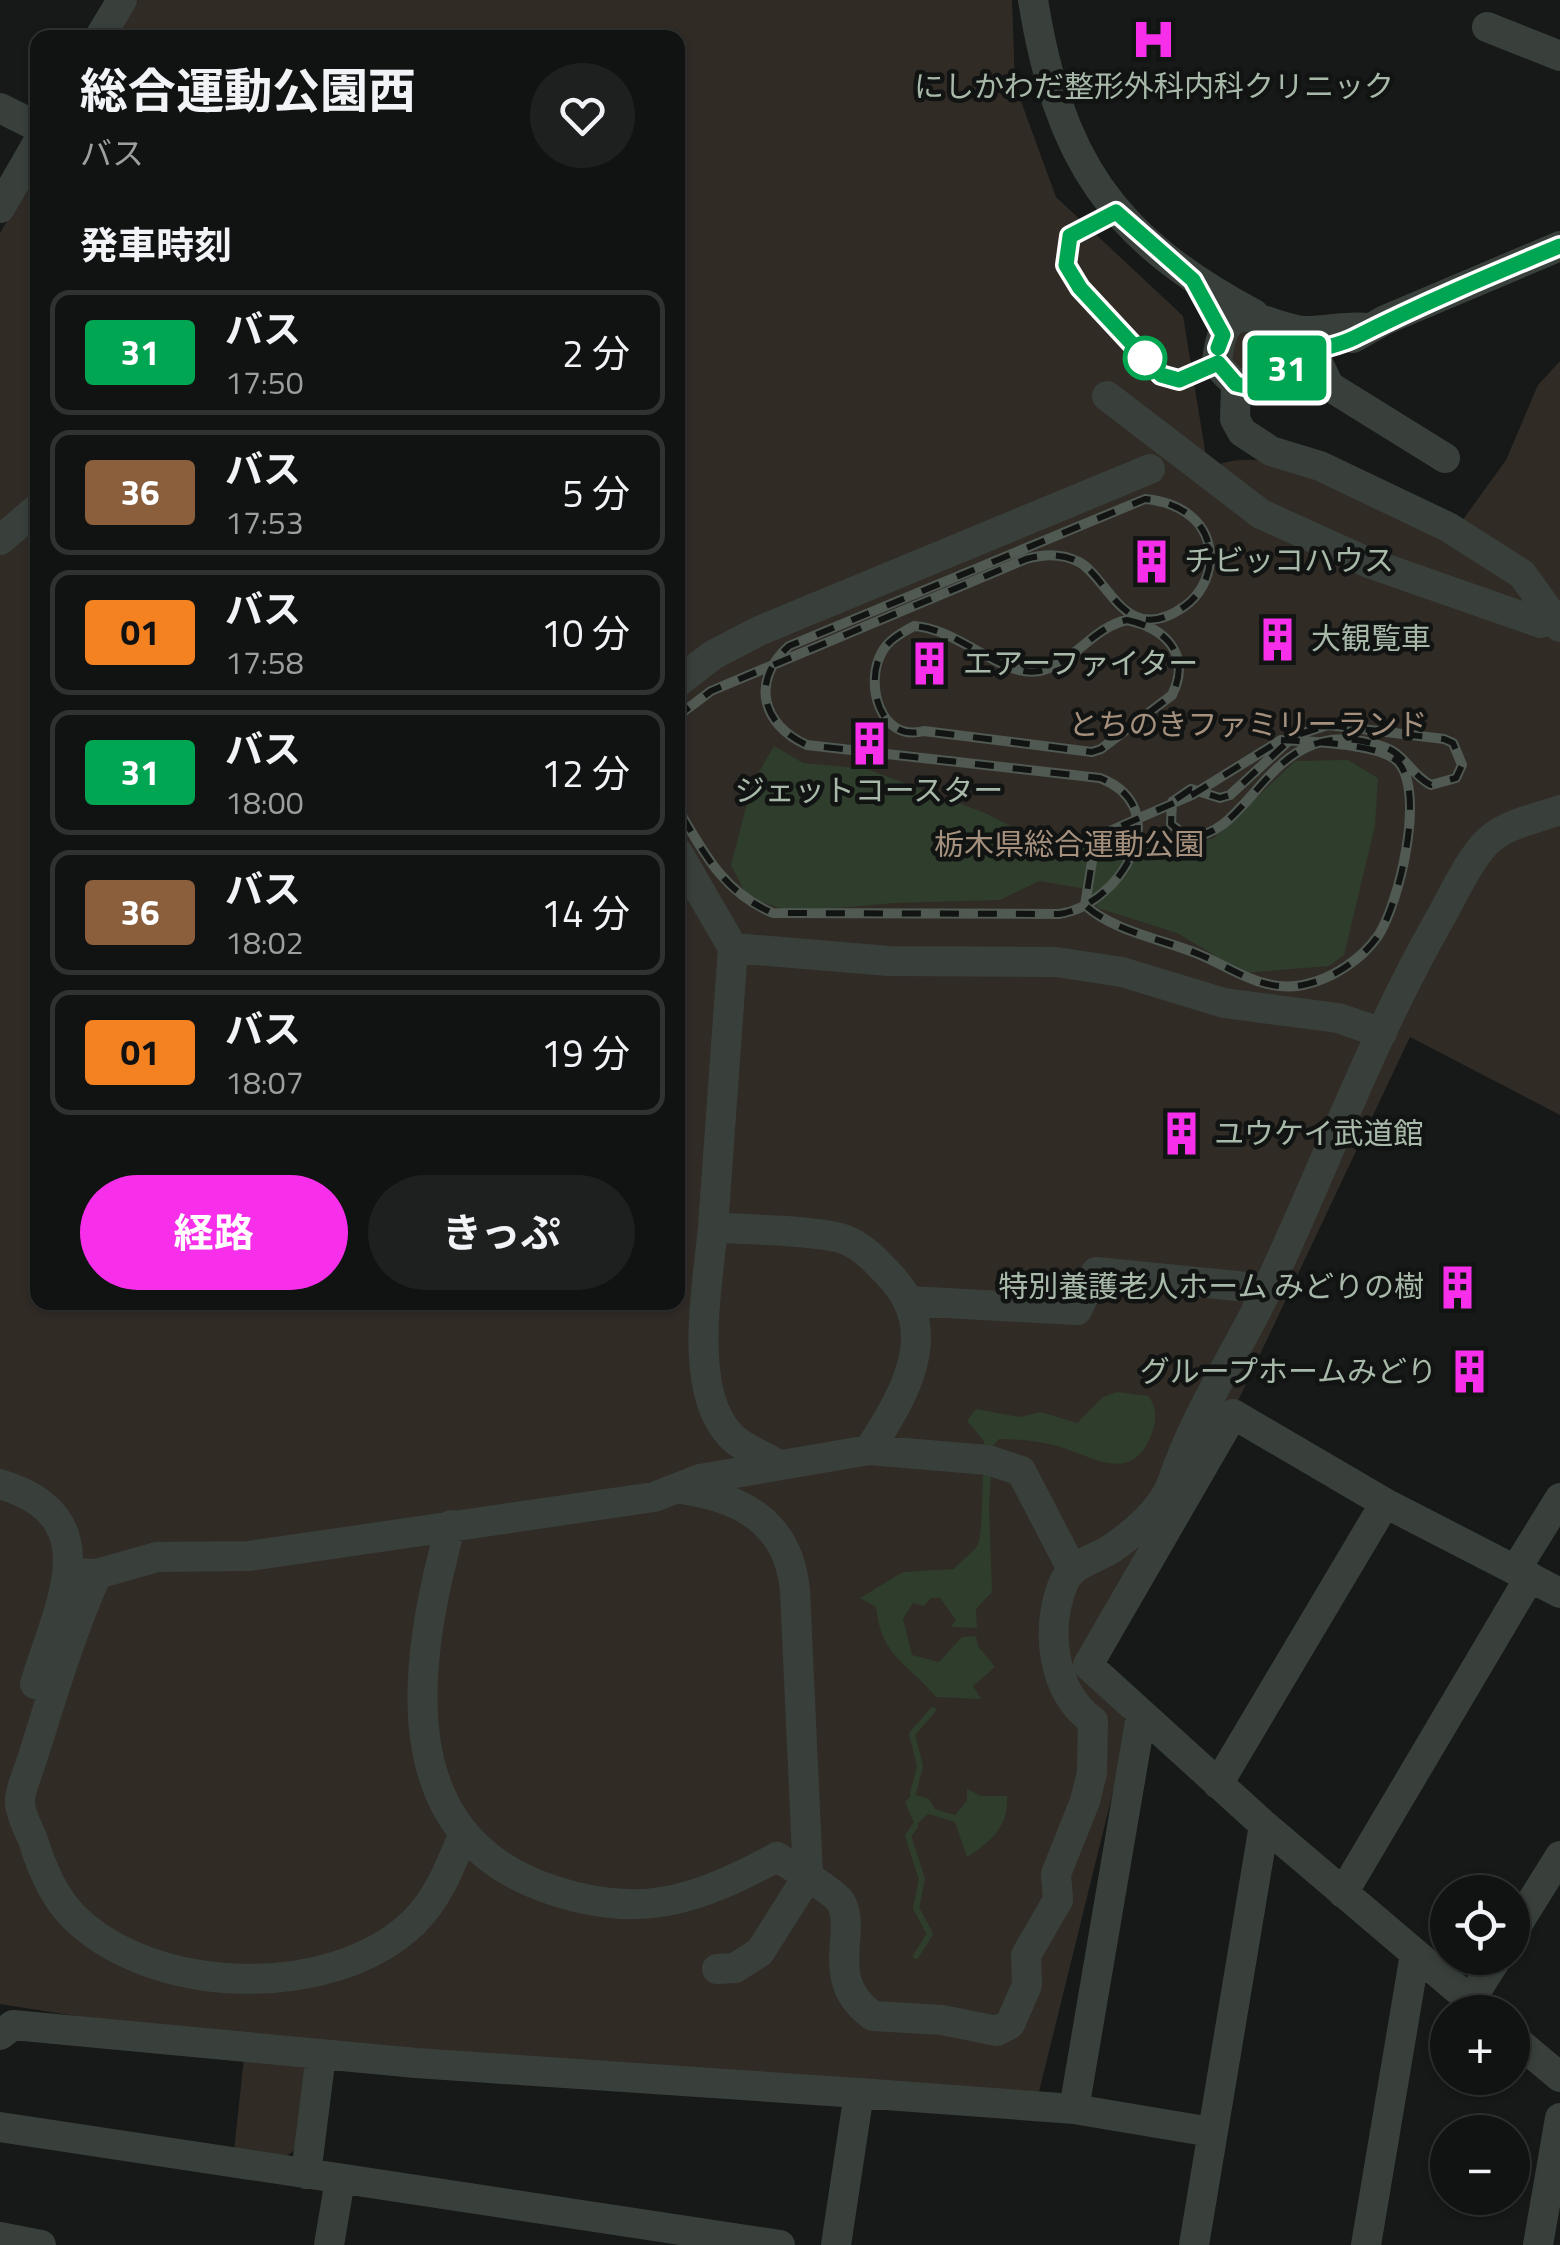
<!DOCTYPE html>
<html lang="ja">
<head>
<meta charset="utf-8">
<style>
  body { margin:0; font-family:"Titillium Web","Noto Sans JP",sans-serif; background:#1e201f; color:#f1f3f6; height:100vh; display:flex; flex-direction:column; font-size:38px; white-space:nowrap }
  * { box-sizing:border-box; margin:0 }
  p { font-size:32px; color:#9c9e9f }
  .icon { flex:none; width:55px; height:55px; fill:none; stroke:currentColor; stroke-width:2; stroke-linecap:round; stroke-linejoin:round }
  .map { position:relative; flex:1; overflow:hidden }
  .details { position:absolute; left:30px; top:30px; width:655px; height:1280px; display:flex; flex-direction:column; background:#101311; border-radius:20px; box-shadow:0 2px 8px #0004,0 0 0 2px #303231 }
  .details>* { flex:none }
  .badge { padding:0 20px; border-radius:8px; font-size:35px; line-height:65px }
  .buttons { position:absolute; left:1430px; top:1875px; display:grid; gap:20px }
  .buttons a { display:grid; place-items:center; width:100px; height:100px; border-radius:50%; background:#101311; box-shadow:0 2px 8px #0004,0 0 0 2px #303231; font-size:50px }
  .map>.badge { position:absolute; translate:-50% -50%; box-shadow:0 0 0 5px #fff }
  h2 { padding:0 50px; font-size:38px; line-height:90px }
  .round { display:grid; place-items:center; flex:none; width:105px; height:105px; border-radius:52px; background:#1e201f }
  .overview { display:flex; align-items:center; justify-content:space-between; height:170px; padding:0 50px }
  h1 { font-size:48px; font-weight:700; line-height:75px }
  .action { display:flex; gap:20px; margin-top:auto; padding:20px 50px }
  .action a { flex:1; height:115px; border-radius:60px; background:#f82fea; color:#fff; font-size:40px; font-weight:700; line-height:115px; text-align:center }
  .action a+a { background:#1e201f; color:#f1f3f6 }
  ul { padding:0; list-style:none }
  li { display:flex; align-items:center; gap:30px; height:125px; margin:0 20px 15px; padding:0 30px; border:5px solid #303231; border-radius:20px }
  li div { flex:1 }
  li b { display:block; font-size:38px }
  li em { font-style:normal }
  li .badge { min-width:110px; font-weight:700; text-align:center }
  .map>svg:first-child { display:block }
  .green { fill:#312b26 }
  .water { fill:#2e3d2c }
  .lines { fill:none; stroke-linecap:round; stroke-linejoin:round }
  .stream { stroke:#2e3d2c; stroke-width:6 }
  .minor { stroke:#39403b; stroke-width:30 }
  .rail-casing { stroke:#505952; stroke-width:10 }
  .rail { stroke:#111412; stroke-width:6; stroke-dasharray:19; stroke-linecap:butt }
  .line-casing { stroke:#fff; stroke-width:22 }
  .line { stroke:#00a651; stroke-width:15 }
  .stop-dot { fill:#fff; stroke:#00a651; stroke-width:5 }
  .labels { text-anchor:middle; stroke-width:9; stroke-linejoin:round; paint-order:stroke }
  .poi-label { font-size:30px; fill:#a8b9aa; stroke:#111412; text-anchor:start }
  .park-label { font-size:30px; fill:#a5907e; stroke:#111412 }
</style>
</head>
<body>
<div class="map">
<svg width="1560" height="2245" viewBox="0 0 1560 2245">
  <rect width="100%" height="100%" fill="#161917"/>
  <path class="green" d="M 138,0 L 1012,0 L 1015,85 L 1056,197 L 1183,316 L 1206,456 L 1216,465 C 1285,440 1387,509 1449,539 L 1506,460 L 1538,385 L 1560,361 L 1560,1115 L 1410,1037 L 1228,1422 L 1091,1659 L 1129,1727 L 1036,2104 L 360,2061 L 0,2004 L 0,233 L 37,170 L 38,1302 L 678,1302 L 678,38 L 116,37 Z
    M 1241,328 L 1282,339 L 1269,379 L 1232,373 L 1233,333 Z
    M 244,2057 L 302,2063 L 308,2070 L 299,2147 L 285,2157 L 234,2151 Z"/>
  <path class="water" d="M 774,746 L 803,763 L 867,769 L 985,813 L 1020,831 L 1067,844 L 1130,842 L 1158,852 L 1214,838 L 1295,761 L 1348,760 L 1378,778 L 1375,826 L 1344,955 L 1329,966 L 1244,973 L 1177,933 L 1098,908 L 1087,889 L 1039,881 L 1000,900 L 894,903 L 793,912 L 748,898 L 731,865 L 752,784 Z
    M 1117,1392 L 1148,1396 C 1157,1407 1157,1420 1152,1433 C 1131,1489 1089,1453 1053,1445 C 1036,1441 1017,1439 999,1439 L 993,1446 L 989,1505 L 992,1592 L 976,1609 L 977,1628 L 951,1627 L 956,1620 L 940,1598 L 931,1598 L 924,1606 L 913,1603 L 903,1619 L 912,1655 L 939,1662 L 962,1637 L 976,1636 L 978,1646 L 995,1667 L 973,1686 L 981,1699 L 936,1697 C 908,1663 881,1657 876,1607 L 860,1598 L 903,1572 L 954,1569 C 961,1561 971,1554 977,1546 C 984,1536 982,1461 984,1441 L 967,1421 L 976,1409 L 1020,1417 L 1041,1412 L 1077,1423 L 1103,1397 Z
    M 967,1789 L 981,1796 L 1007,1796 C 1009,1825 992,1842 967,1857 L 955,1822 L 928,1814 L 915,1826 L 905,1802 L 913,1794 L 929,1799 L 935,1809 L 955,1815 L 967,1801 Z"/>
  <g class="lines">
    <path class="stream" d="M 913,1794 L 920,1766 L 912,1734 L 933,1710
      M 915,1826 L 908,1836 L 922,1879 L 916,1908 L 930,1934 L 916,1956"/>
    <path class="minor" d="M 1033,0 C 1059,159 1110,237 1254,314
      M 1487,27 L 1560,56
      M 99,38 L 122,0
      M 0,108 L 38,127
      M 0,208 L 38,142
      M 1286,329 L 1290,363 L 1273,386 C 1248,396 1231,383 1217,363 C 1223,286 1265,328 1304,331 C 1325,332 1346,325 1368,328
      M 1353,338 L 1385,320 L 1560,246
      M 1313,352 L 1329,386 L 1445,458
      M 1236,385 L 1235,419 L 1242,432 L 1271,451 L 1320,466 L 1448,527 L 1522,574 L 1560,627
      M 1107,396 L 1261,514 L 1369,563 L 1541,623
      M 0,540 L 38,508
      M 678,682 L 713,655 L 759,631 L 1150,469
      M 678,853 L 733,948 L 713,1227 C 744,1230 818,1230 843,1239 C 862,1245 878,1263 891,1277 C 943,1333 903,1397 869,1450
      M 733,948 L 889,961 L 1056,962 L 1122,972 L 1224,1003 L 1338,1018 L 1382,1033
      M 713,1227 C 708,1284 687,1389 730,1435 C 742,1448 762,1455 777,1464
      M 908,1301 L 1077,1310 L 1096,1272 L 1268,1289
      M 0,1484 C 110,1517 59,1604 35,1684
      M 681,1489 C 744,1498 789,1524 795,1591 L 808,1876 L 760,1952 L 735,1968 L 717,1969
      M 451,1525 C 414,1659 385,1835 552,1890 C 641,1920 697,1900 777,1857 C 790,1865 833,1891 840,1901 C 859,1931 821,1979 873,2016 L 942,2020 L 997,2031 L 1010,2024 L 1027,1985 L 1026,1955 L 1058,1900 L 1056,1874 L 1085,1801 L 1092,1773 L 1093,1721 C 1052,1692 1045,1629 1063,1584 C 1072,1563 1093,1560 1111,1549 C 1133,1534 1163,1509 1172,1483 C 1196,1411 1240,1348 1272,1279 C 1327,1161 1373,1036 1438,922 C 1452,898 1466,865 1485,844 C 1503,824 1535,819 1560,810
      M 1516,1569 L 1560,1498
      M 68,1573 L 97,1574 L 157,1557 L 249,1556 L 654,1497 L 700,1479 L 869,1450 L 988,1460 L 1021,1471 L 1072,1569
      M 97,1574 C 71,1632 53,1693 34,1753 C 30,1768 19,1790 20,1804 C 21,1816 29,1830 33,1840 C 41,1866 52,1894 71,1914 C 149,1996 332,2002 414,1922 C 438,1898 449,1869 462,1838
      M 1218,1784 L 1385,1503
      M 1343,1893 L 1530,1577
      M 1512,1933 L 1560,1856
      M 1470,2001 L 1497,1958
      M 1484,2012 L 1264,1825 L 1088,1665 L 1233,1414 L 1385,1503 L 1560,1593
      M 0,2035 L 13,2025 L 416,2063 L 859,2093
      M 1512,2037 L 1560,2077
      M 1074,2109 L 1211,2132
      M 0,2127 L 780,2245
      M 306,2174 L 321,2055
      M 0,2237 L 41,2245
      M 329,2245 L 340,2180
      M 836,2245 L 859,2093 L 1074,2109 L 1141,1716
      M 1194,2245 L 1264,1825
      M 1366,2245 L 1415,1954
      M 1538,2245 L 1560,2118"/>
    <defs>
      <path id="rail" d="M 1127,620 C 1165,628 1192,654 1172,695 L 1101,749 L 1092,752 L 924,731 C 880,743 864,683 882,652 C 889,639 902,633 914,626 C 960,629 1002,678 1039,671 C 1072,665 1093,627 1127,620 Z
        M 678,722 L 683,712 L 711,691 L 1026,559 C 1043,554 1062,553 1079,562 C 1109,578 1125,649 1185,606 C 1199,596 1209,579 1210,560 C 1211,521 1179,502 1145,499 L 789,646 C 750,681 762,725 807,745 L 1100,778 C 1179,809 1119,906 1059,914 L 773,913 C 723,892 704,853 678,809
        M 1328,725 L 1444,739 L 1453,743 L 1462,765 L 1456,778 L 1431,785 C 1412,776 1405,754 1384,747 C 1269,706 1255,839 1187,837 L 1171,824 L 1172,802 L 1191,789 L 1220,798 L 1230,795 L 1294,736 Z
        M 1281,740 C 1308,742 1380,743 1398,762 C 1426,792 1399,904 1378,936 C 1361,960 1332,979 1303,985 C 1262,993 1231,967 1196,953 C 1161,939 1113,931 1085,905 L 1093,855 L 1112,830 L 1192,795 Z"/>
    </defs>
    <use href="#rail" class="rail-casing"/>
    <use href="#rail" class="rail"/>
  </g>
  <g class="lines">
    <defs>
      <path id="line" d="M 1218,348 L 1223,335 L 1193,280 L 1116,212 L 1070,236 L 1066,265 L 1080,288 L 1161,375 L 1179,380 L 1218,363 L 1236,384 L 1262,390 C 1284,382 1289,363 1310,353 C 1324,347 1340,345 1354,338 C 1421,304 1490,275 1560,246"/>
    </defs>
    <use href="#line" class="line-casing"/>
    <use href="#line" class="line"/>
  </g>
  <defs>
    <symbol id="hospital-bare" viewBox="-9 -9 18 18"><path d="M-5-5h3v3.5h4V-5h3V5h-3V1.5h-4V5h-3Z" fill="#f82fea" stroke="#111412" stroke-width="2.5" paint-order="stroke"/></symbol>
    <symbol id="building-bare" viewBox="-9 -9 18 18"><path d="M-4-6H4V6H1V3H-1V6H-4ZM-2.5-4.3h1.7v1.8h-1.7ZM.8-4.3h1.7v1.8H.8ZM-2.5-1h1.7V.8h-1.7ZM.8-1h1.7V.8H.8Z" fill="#f82fea" stroke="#111412" stroke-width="2.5" paint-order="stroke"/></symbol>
  </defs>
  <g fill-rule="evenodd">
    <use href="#hospital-bare" x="1122" y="8" width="63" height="63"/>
    <use href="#building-bare" x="1120" y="530" width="63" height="63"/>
    <use href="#building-bare" x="1246" y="608" width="63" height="63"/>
    <use href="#building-bare" x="898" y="632" width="63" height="63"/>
    <use href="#building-bare" x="838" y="712" width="63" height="63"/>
    <use href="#building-bare" x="1150" y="1102" width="63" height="63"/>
    <use href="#building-bare" x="1426" y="1256" width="63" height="63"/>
    <use href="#building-bare" x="1438" y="1340" width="63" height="63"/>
  </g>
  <circle class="stop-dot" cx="1145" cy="358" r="20"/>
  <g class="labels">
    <g class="poi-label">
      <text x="1154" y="97" text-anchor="middle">にしかわだ整形外科内科クリニック</text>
      <text x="1184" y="571">チビッコハウス</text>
      <text x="1311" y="649">大観覧車</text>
      <text x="963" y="674">エアーファイター</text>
      <text x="869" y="801" text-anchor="middle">ジェットコースター</text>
      <text x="1214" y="1144">ユウケイ武道館</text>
      <text x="1424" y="1297" text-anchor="end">特別養護老人ホーム みどりの樹</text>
      <text x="1437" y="1382" text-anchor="end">グループホームみどり</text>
    </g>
    <g class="park-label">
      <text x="1248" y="735">とちのきファミリーランド</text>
      <text x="1069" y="855">栃木県総合運動公園</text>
    </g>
  </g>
</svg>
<div class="buttons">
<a><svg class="icon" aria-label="locate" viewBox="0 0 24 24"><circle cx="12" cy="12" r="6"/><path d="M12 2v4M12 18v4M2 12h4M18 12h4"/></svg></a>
<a>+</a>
<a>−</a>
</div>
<b class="badge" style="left:1287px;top:368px;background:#00a651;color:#fff">31</b>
<section class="details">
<div class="overview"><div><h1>総合運動公園西</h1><p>バス</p></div><a class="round"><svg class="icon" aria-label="heart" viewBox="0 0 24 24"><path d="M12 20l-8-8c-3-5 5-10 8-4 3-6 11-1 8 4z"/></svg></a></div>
<h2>発車時刻</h2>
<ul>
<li><span class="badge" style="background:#00a651;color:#fff">31</span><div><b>バス</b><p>17:50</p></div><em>2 分</em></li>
<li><span class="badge" style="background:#8b5e3c;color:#fff">36</span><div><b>バス</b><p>17:53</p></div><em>5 分</em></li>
<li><span class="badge" style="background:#f58220;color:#111">01</span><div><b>バス</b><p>17:58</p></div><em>10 分</em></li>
<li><span class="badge" style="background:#00a651;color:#fff">31</span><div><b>バス</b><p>18:00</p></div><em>12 分</em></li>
<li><span class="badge" style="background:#8b5e3c;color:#fff">36</span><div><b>バス</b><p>18:02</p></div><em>14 分</em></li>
<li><span class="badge" style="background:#f58220;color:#111">01</span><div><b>バス</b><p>18:07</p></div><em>19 分</em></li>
</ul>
<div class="action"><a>経路</a><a>きっぷ</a></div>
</section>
</div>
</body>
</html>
